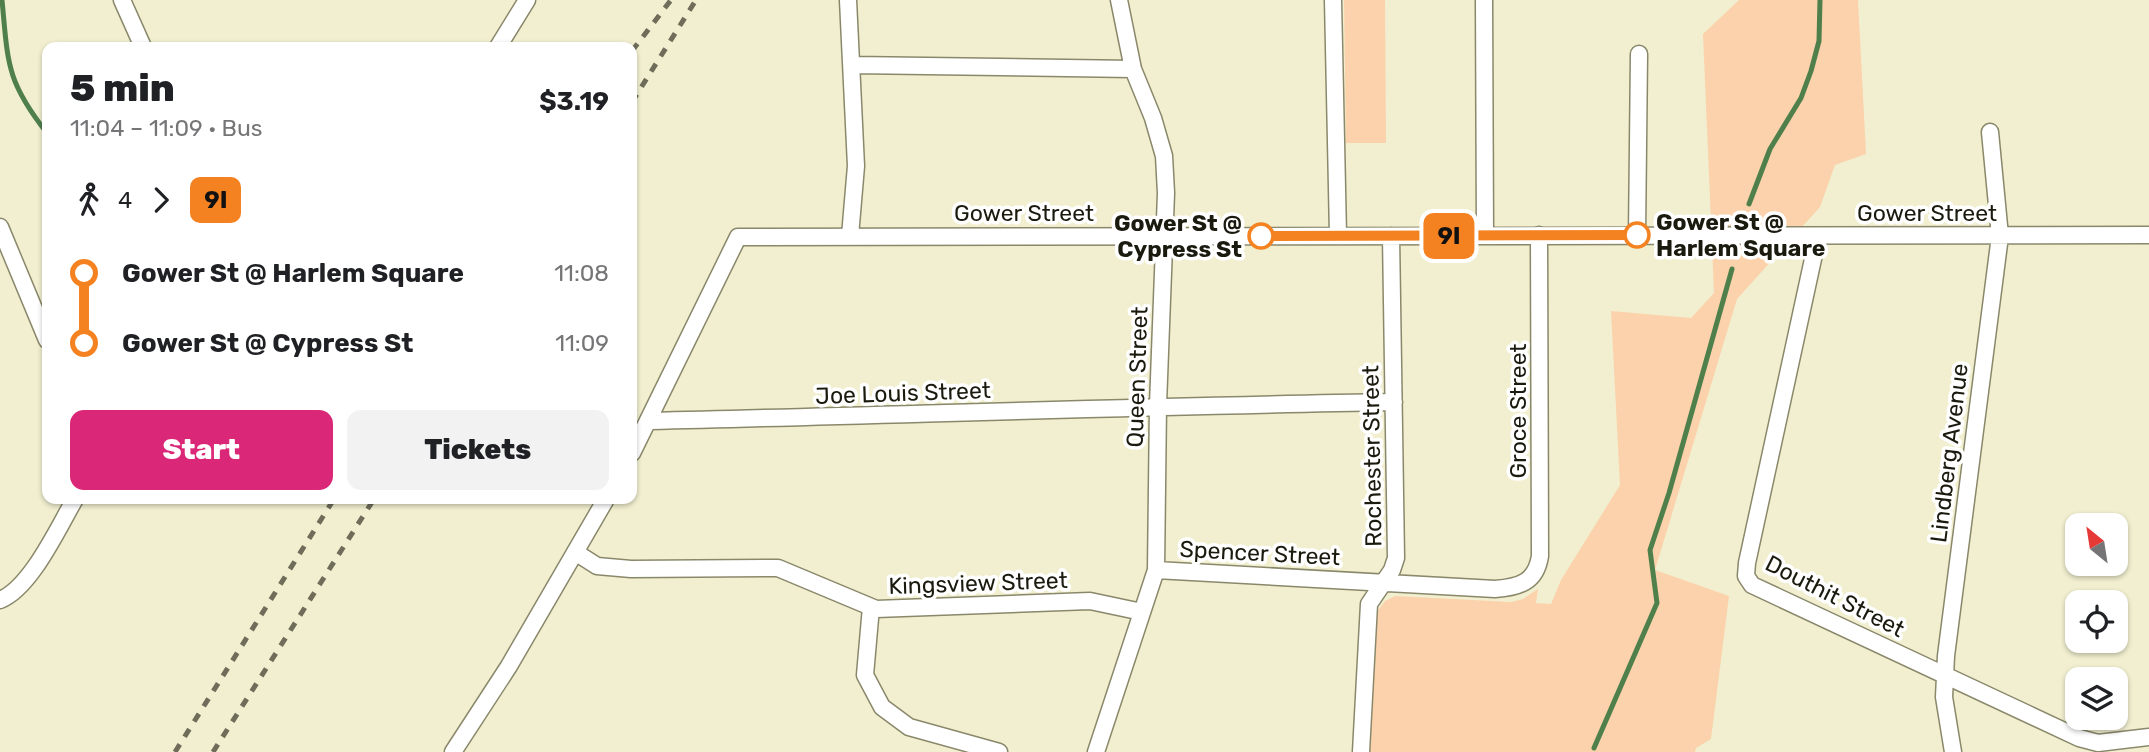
<!DOCTYPE html>
<html lang="en">
<head>
<meta charset="utf-8">
<style>
  body { margin:0; font-family:Rubik,sans-serif; background:#f2f2f2; color:#202124; height:100vh; display:flex; flex-direction:column; font-size:26px; white-space:nowrap }
  * { box-sizing:border-box; margin:0 }
  p { font-size:23px; color:#757577 }
  .icon { flex:none; width:38px; height:38px; fill:none; stroke:currentColor; stroke-width:2; stroke-linecap:round; stroke-linejoin:round }
  .map { position:relative; flex:1; overflow:hidden }
  .drawer { position:absolute; left:42px; top:42px; width:595px; height:462px; display:flex; flex-direction:column; background:#fff; border-radius:14px; box-shadow:0 2px 5px #0004 }
  .drawer>* { flex:none }
  .badge { padding:0 14px; border-radius:10px; font-size:24px; line-height:46px }
  .needle { width:46px; rotate:330deg }
  .controls { position:absolute; left:2065px; top:513px; display:grid; gap:14px }
  .controls a { display:grid; place-items:center; width:63px; height:63px; border-radius:14px; background:#fff; box-shadow:0 2px 5px #0004; font-size:35px }
  .map>.badge { position:absolute; translate:-50% -50%; box-shadow:0 0 0 4px #fff }
  .legs { display:flex; align-items:center; gap:10px; height:77px; padding:0 28px; font-size:23px }
  .legs p { margin-inline-start:auto }
  .summary { display:flex; align-items:center; justify-content:space-between; height:119px; padding:0 28px }
  h1 { font-size:38px; font-weight:800; line-height:52px }
  .action { display:flex; gap:14px; margin-top:auto; padding:14px 28px }
  .action a { flex:1; height:80px; border-radius:14px; background:#db2777; color:#fff; font-size:28px; font-weight:800; line-height:80px; text-align:center }
  .action a+a { background:#f2f2f2; color:#202124 }
  ul { padding:0 28px; list-style:none }
  li { display:flex; align-items:center; gap:24px; height:70px; font-size:26px }
  li i { display:grid; place-items:center; width:10px; height:100%; margin:0 9px; background:currentColor }
  li i::after { content:''; width:18px; height:18px; margin:-9px; border:5px solid; border-radius:50%; background:#fff }
  li p { margin-inline-start:auto }
  li:first-child i { background:linear-gradient(#0000 50%,currentColor 0) }
  li:last-child i { background:linear-gradient(currentColor 50%,#0000 0) }
  .map>svg:first-child { display:block }
  .green { fill:#fbd2ab }
  .lines { fill:none; stroke-linecap:round; stroke-linejoin:round }
  .stream { stroke:#4f804c; stroke-width:5 }
  .street-casing { stroke:#8a886b; stroke-width:19 }
  .street { stroke:#fff; stroke-width:16 }
  .rail { stroke:#6f6d5a; stroke-width:5; stroke-dasharray:9 9; stroke-linecap:butt }
  .line-1-casing { stroke:#fff; stroke-width:16 }
  .line-1 { stroke:#f58220; stroke-width:10 }
  .stop-1-dot { fill:#fff; stroke:#f58220; stroke-width:3.5 }
  .labels { text-anchor:middle; stroke-width:7; stroke-linejoin:round; paint-order:stroke }
  .street-label { font-size:23px; fill:#1b1a0f; stroke:#fff }
  .stop-label { font-size:23px; font-weight:bold; fill:#1b1a0f; stroke:#fff; text-anchor:start }
</style>
</head>
<body>
<div class="map">
<svg width="2149" height="752" viewBox="0 0 2149 752">
  <rect width="100%" height="100%" fill="#f1efcf"/>
  <path class="green" d="M 1344,0 L 1385,0 L 1386,143 L 1346,143 Z
    M 1739,0 L 1858,0 L 1866,154 L 1835,165 L 1820,207 L 1737,299 L 1655,570 L 1729,596 L 1711,739 L 1696,748 L 1695,752 L 1366,752 L 1376,613 L 1385,601 L 1395,596 L 1511,602 L 1523,599 L 1538,589 L 1536,603 L 1551,604 L 1561,580 L 1620,485 L 1611,311 L 1691,318 L 1714,293 L 1703,34 Z"/>
  <g class="lines">
    <path class="stream" d="M 2,0 C 8,63 6,81 47,133
      M 1749,204 L 1770,149 L 1801,98 L 1811,71 L 1819,41 L 1820,0
      M 1594,748 L 1657,603 L 1650,550 L 1669,493 L 1732,269"/>
    <defs>
      <path id="street" d="M 122,0 L 143,47
        M 848,0 L 856,166 L 850,236
        M 1333,0 L 1338,235
        M 1484,0 L 1485,235
        M 498,47 L 527,0
        M 853,65 L 1133,69
        M 0,227 L 47,340
        M 1637,235 L 1639,54
        M 1818,236 L 1747,563 L 1746,576 L 1752,585 L 2079,738 L 2098,743 L 2149,737
        M 650,421 C 898,415 1145,406 1394,402
        M 632,453 L 738,237 L 2149,235
        M 575,552 L 597,566 L 631,569 L 778,568 L 876,609 L 1090,601 L 1142,612
        M 1156,570 L 1495,589 C 1520,587 1536,582 1540,556 L 1539,235
        M 0,600 C 31,588 59,526 75,499
        M 871,607 L 865,675 L 882,707 L 909,727 L 999,752
        M 453,752 L 509,666 L 606,499
        M 1096,752 L 1156,570 L 1158,405 L 1166,193 L 1164,156 L 1153,118 L 1133,69 L 1119,0
        M 1361,752 L 1369,604 L 1392,570 L 1396,558 L 1391,236
        M 1953,752 L 1944,697 L 1946,656 L 2000,236 L 1990,132"/>
    </defs>
    <use href="#street" class="street-casing"/>
    <use href="#street" class="street"/>
    <path class="rail" d="M 632,51 L 671,0
      M 632,102 L 696,0
      M 175,752 L 334,499
      M 213,752 L 374,499"/>
  </g>
  <g class="lines">
    <defs>
      <path id="line-1" d="M 1261,236 L 1637,235"/>
    </defs>
    <use href="#line-1" class="line-1-casing"/>
    <use href="#line-1" class="line-1"/>
  </g>
  <g class="stop-1-dot">
    <circle cx="1637" cy="235" r="12"/>
    <circle cx="1261" cy="236" r="12"/>
  </g>
  <g class="labels">
    <g class="street-label">
      <text x="1024" y="221">Gower Street</text>
      <text x="1927" y="221">Gower Street</text>
      <text transform="translate(1137 377) rotate(-88)" y="8">Queen Street</text>
      <text transform="translate(903 393) rotate(-2)" y="8">Joe Louis Street</text>
      <text transform="translate(1518 411) rotate(-90)" y="8">Groce Street</text>
      <text transform="translate(1949 453) rotate(-83)" y="8">Lindberg Avenue</text>
      <text transform="translate(1372 456) rotate(-91)" y="8">Rochester Street</text>
      <text transform="translate(1260 553) rotate(3)" y="8">Spencer Street</text>
      <text transform="translate(978 583) rotate(-2)" y="8">Kingsview Street</text>
      <text transform="translate(1835 596) rotate(27)" y="8">Douthit Street</text>
    </g>
    <g class="stop-label">
      <text x="1656" y="230">Gower St @<tspan x="1656" dy="26">Harlem Square</tspan></text>
      <text x="1242" y="231" text-anchor="end">Gower St @<tspan x="1242" dy="26">Cypress St</tspan></text>
    </g>
  </g>
</svg>
<div class="controls">
<a><svg class="needle" viewBox="-14 -14 28 28"><path d="M0-13l5 13h-10z" fill="#e53935"/><path d="M0 13l5-13h-10z" fill="#757577"/></svg></a>
<a><svg class="icon" aria-label="locate" viewBox="0 0 24 24"><circle cx="12" cy="12" r="6"/><path d="M12 2v4M12 18v4M2 12h4M18 12h4"/></svg></a>
<a><svg class="icon" aria-label="layers" viewBox="0 0 24 24"><path d="M12 4l9 5-9 5-9-5zM3 14l9 5 9-5"/></svg></a>
</div>
<b class="badge" style="left:1449px;top:236px;background:#f58220;color:#111">9I</b>
<section class="drawer">
<div class="summary"><div><h1>5 min</h1><p>11:04 – 11:09 · Bus</p></div><b>$3.19</b></div>
<div class="legs"><svg class="icon" aria-label="walk" viewBox="0 0 24 24"><circle cx="13" cy="4" r="2"/><path d="M13 8l-2 6 4 7M11 14l-3 7M7 12l3-4h3l4 4"/></svg>4<svg class="icon" aria-label="forward" viewBox="0 0 24 24"><path d="M9 5l7 7-7 7"/></svg><b class="badge" style="background:#f58220;color:#111">9I</b></div>
<ul>
<li><i style="color:#f58220"></i><b>Gower St @ Harlem Square</b><p>11:08</p></li>
<li><i style="color:#f58220"></i><b>Gower St @ Cypress St</b><p>11:09</p></li>
</ul>
<div class="action"><a>Start</a><a>Tickets</a></div>
</section>
</div>
</body>
</html>
